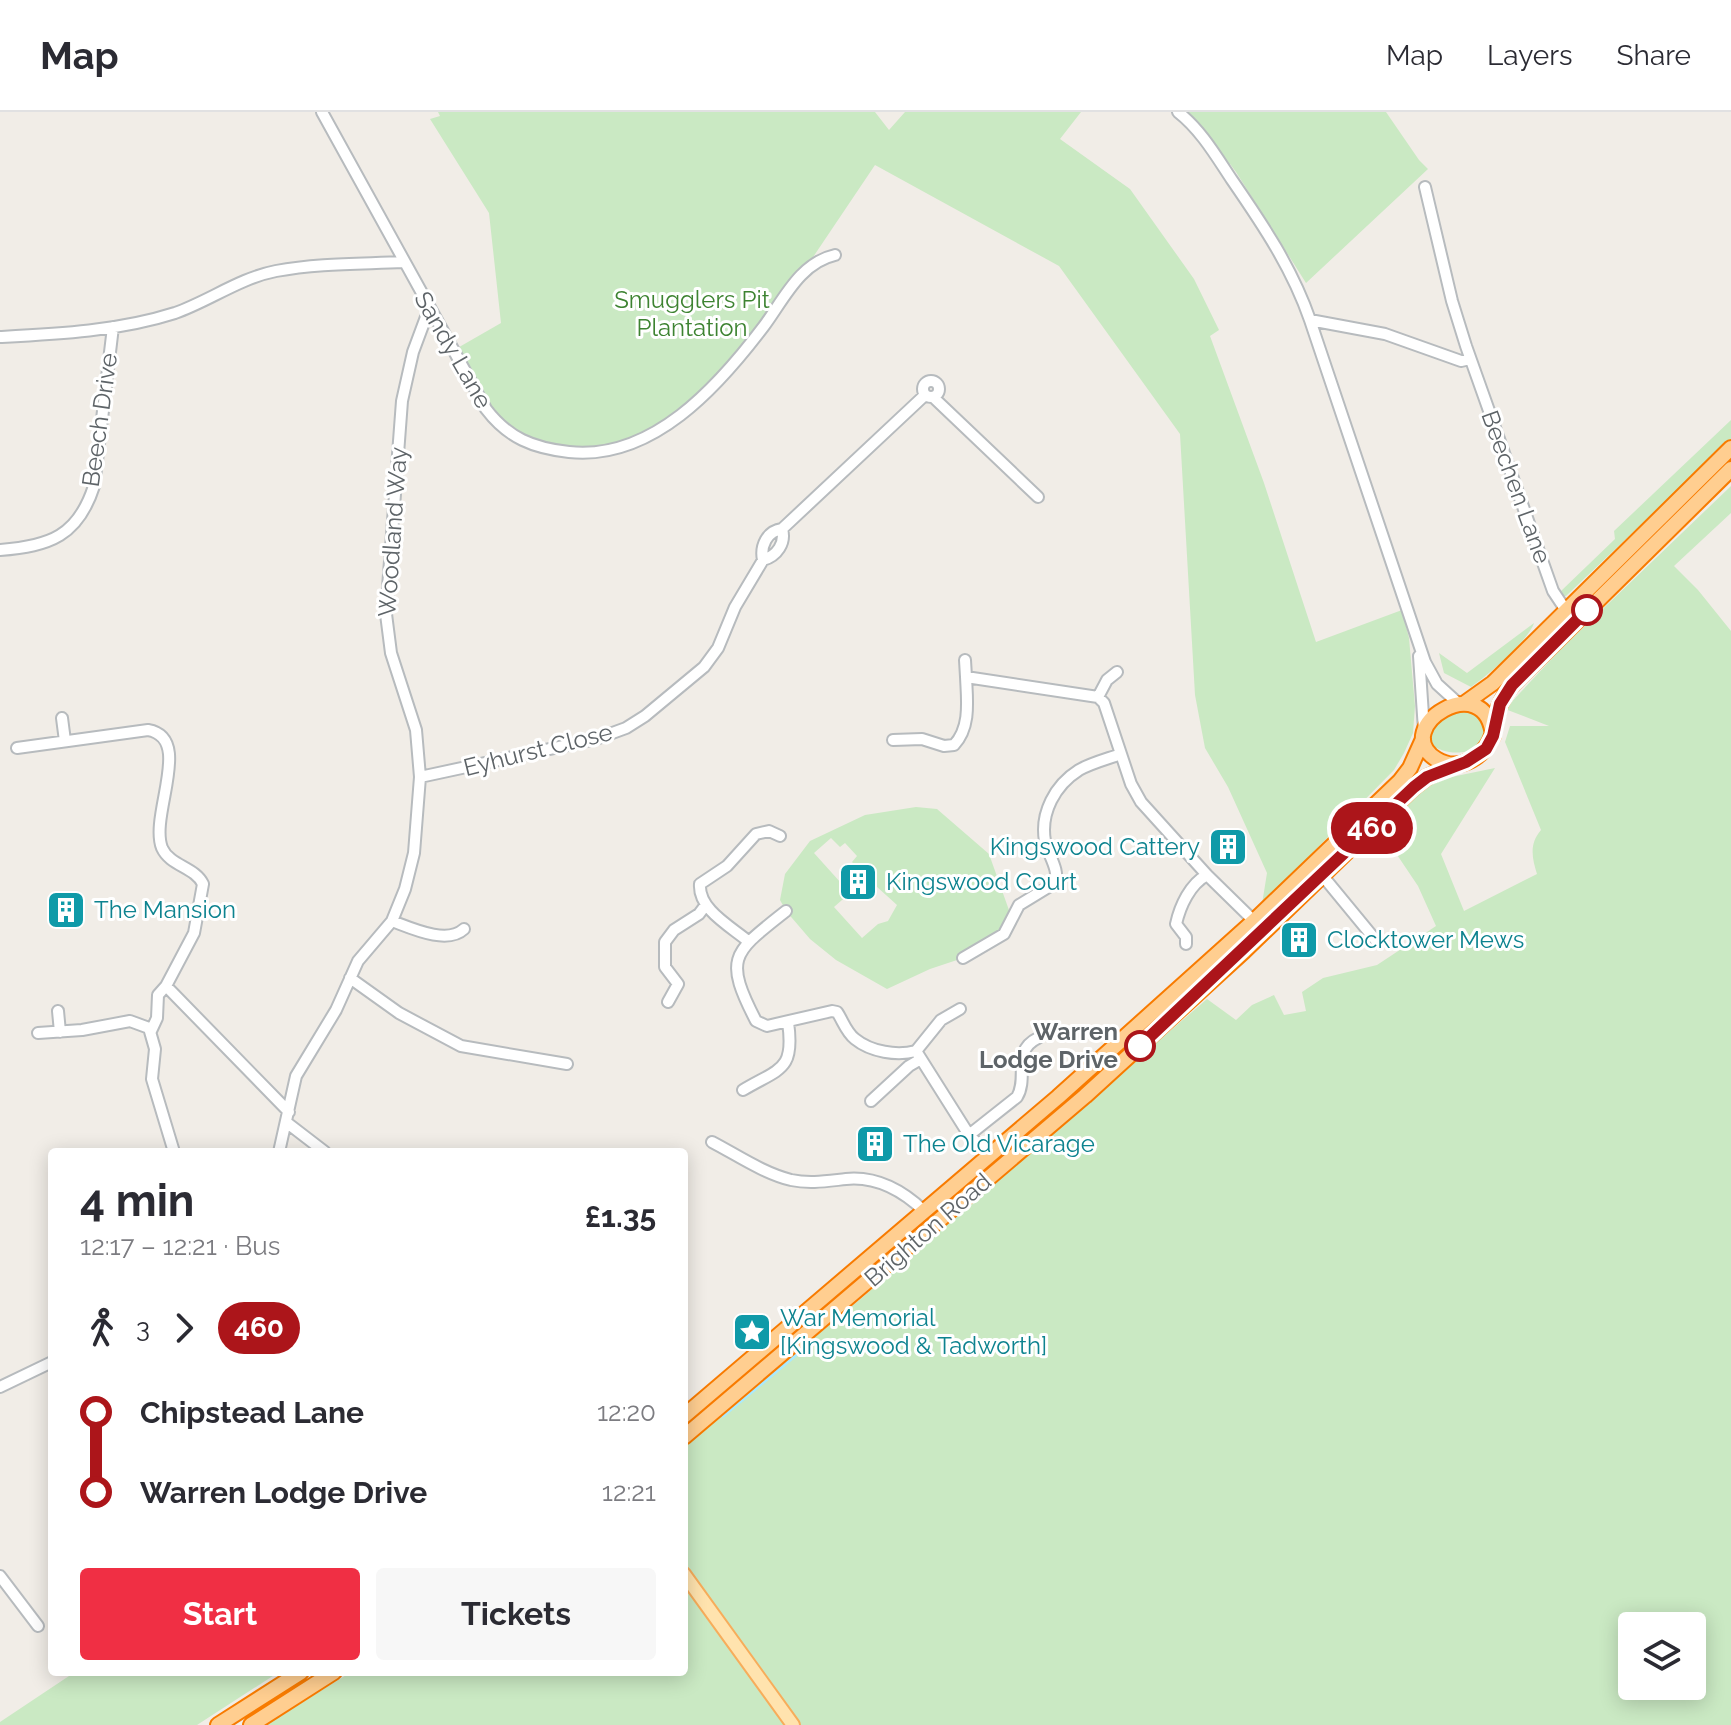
<!DOCTYPE html>
<html lang="en">
<head>
<meta charset="utf-8">
<style>
  body { margin:0; font-family:Raleway,sans-serif; background:#f7f7f7; color:#2b2b33; height:100vh; display:flex; flex-direction:column; font-size:30px; white-space:nowrap }
  * { box-sizing:border-box; margin:0 }
  p { font-size:26px; color:#7c7c81 }
  .icon { flex:none; width:44px; height:44px; fill:none; stroke:currentColor; stroke-width:2; stroke-linecap:round; stroke-linejoin:round }
  .map { position:relative; flex:1; overflow:hidden }
  .drawer { position:absolute; left:48px; top:1036px; width:640px; height:528px; display:flex; flex-direction:column; background:#fff; border-radius:8px; box-shadow:0 4px 20px #0003 }
  .drawer>* { flex:none }
  .badge { padding:0 16px; border-radius:26px; font-size:28px; line-height:52px }
  .buttons { position:absolute; left:1618px; top:1500px; display:grid; gap:16px }
  .buttons a { display:grid; place-items:center; width:88px; height:88px; border-radius:8px; background:#fff; box-shadow:0 4px 20px #0003; font-size:40px }
  .map>.badge { position:absolute; translate:-50% -50%; box-shadow:0 0 0 4px #fff }
  .legs { display:flex; align-items:center; gap:12px; height:88px; padding:0 32px; font-size:26px }
  .legs p { margin-inline-start:auto }
  .overview { display:flex; align-items:center; justify-content:space-between; height:136px; padding:0 32px }
  h1 { font-size:44px; font-weight:700; line-height:60px }
  .button { display:flex; gap:16px; margin-top:auto; padding:16px 32px }
  .button a { flex:1; height:92px; border-radius:8px; background:#f02f44; color:#fff; font-size:32px; font-weight:700; line-height:92px; text-align:center }
  .button a+a { background:#f7f7f7; color:#2b2b33 }
  ul { padding:0 32px; list-style:none }
  li { display:flex; align-items:center; gap:28px; height:80px; font-size:30px }
  li i { display:grid; place-items:center; width:12px; height:100%; margin:0 10px; background:currentColor }
  li i::after { content:''; width:20px; height:20px; margin:-10px; border:6px solid; border-radius:50%; background:#fff }
  li p { margin-inline-start:auto }
  li:first-child i { background:linear-gradient(#0000 50%,currentColor 0) }
  li:last-child i { background:linear-gradient(currentColor 50%,#0000 0) }
  header { display:flex; align-items:center; gap:48px; box-sizing:border-box; height:112px; padding:0 40px; background:#fff; border-bottom:2px solid #e1e1e2 }
  header strong { font-size:38px }
  nav { display:flex; gap:44px; margin-inline-start:auto; font-size:28px }
  .map>svg:first-child { display:block }
  .green { fill:#cae9c3; fill-rule:evenodd }
  .lines { fill:none; stroke-linecap:round; stroke-linejoin:round }
  .stream { stroke:#a9eaff; stroke-width:3 }
  .minor-casing { stroke:#b7bbbe; stroke-width:14 }
  .major-casing { stroke:#f7ad5b; stroke-width:16 }
  .highway-casing { stroke:#f87b00; stroke-width:18 }
  .minor { stroke:#fff; stroke-width:10 }
  .major { stroke:#ffe3ae; stroke-width:12 }
  .highway { stroke:#ffce90; stroke-width:14 }
  .line-1-casing { stroke:#fff; stroke-width:18 }
  .line-1 { stroke:#ac151a; stroke-width:12 }
  .stop-1-dot { fill:#fff; stroke:#ac151a; stroke-width:4 }
  .labels { text-anchor:middle; stroke-width:6; stroke-linejoin:round; paint-order:stroke }
  .park-label { font-size:24px; fill:#3d8331; stroke:#fff }
  .street-label { font-size:24px; fill:#5e6468; stroke:#fff }
  .culture-label { font-size:24px; fill:#0d838f; stroke:#fff; text-anchor:start }
  .stop-label { font-size:24px; font-weight:bold; fill:#5e6468; stroke:#fff; text-anchor:end }
</style>
</head>
<body>
<header>
<strong>Map</strong>
<nav><a>Map</a><a>Layers</a><a>Share</a></nav>
</header>
<div class="map">
<svg width="1731" height="1613" viewBox="0 0 1731 1613">
  <rect width="100%" height="100%" fill="#f1ede7"/>
  <path class="green" d="M 438,0 L 875,0 L 889,18 L 905,0 L 1081,0 L 1060,27 L 1130,77 L 1194,167 L 1219,218 L 1210,224 L 1264,371 L 1316,530 L 1402,498 L 1409,526 L 1415,594 L 1413,621 L 1404,641 L 1394,658 L 1262,792 L 1267,761 L 1228,675 L 1205,636 L 1195,583 L 1180,322 L 1059,154 L 875,53 L 801,163 L 721,266 L 661,318 L 630,334 L 543,337 L 502,316 L 454,238 L 501,211 L 489,101 L 430,7 L 440,4 Z
    M 1186,0 L 1386,0 L 1419,48 L 1428,57 L 1306,171 L 1236,60 L 1230,52 L 1228,53 L 1198,10 Z
    M 1731,308 L 1731,327 L 1566,484 L 1563,484 L 1561,479 L 1615,427 L 1614,419 Z
    M 1731,374 L 1731,401 L 1674,454 L 1698,478 L 1731,519 L 1731,1613 L 266,1613 L 351,1560 L 684,1560 L 684,1335 L 864,1184 L 1207,887 L 1236,908 L 1252,893 L 1274,883 L 1284,903 L 1306,899 L 1302,880 L 1323,866 L 1377,853 L 1436,814 L 1418,774 L 1381,719 L 1432,669 L 1495,656 L 1441,742 L 1464,799 L 1537,762 C 1532,746 1529,732 1541,718 L 1505,630 L 1510,614 L 1549,614 L 1505,597 L 1560,538 ZM 1632,1514 L 1692,1514 L 1692,1574 L 1632,1574 Z
    M 1534,511 C 1529,528 1486,565 1471,575 L 1444,561 L 1439,541 L 1467,561 Z
    M 1472,598 L 1483,606 C 1484,611 1485,615 1485,620 C 1482,645 1445,645 1431,632 L 1429,618 L 1446,601 Z
    M 916,695 L 937,697 L 989,742 L 1010,801 L 1004,822 L 963,846 L 930,857 L 887,877 L 836,848 L 810,827 L 786,799 L 780,788 L 785,762 L 810,729 L 865,703 ZM 831,726 L 840,735 L 845,731 L 857,744 L 852,750 L 869,769 L 875,769 L 876,774 L 897,793 L 888,809 L 878,812 L 862,826 L 834,795 L 850,781 L 814,741 Z
    M 75,1560 L 279,1560 L 197,1613 L 0,1613 L 0,1610 Z"/>
  <g class="lines">
    <path class="stream" d="M 723,1304 L 814,1228"/>
    <defs>
      <path id="minor" d="M 322,0 L 486,297 C 508,326 533,336 569,340 C 652,349 718,275 764,214 C 784,187 800,151 835,143
        M 1178,0 C 1201,18 1216,44 1232,68 C 1263,113 1292,156 1310,208 L 1425,550 L 1437,572 L 1459,592
        M 1425,75 L 1452,189 L 1466,234 L 1553,479 L 1567,500
        M 1310,208 L 1385,222 L 1461,249 L 1470,247
        M 0,225 C 58,222 119,219 175,201 C 209,189 240,166 276,159 C 318,151 361,152 403,150
        M923 277a8 8 0 1 1 16 0a8 8 0 1 1-16 0Z
        M 933,285 L 1038,385
        M 782,417 L 925,283
        M 0,438 C 50,434 78,424 94,374 L 113,215
        M 1419,544 L 1424,618
        M 965,548 L 966,565
        M 1098,585 L 1107,568 L 1117,560
        M 62,606 L 65,629
        M 893,628 L 922,627 L 944,634 L 954,633 C 971,615 967,588 966,565 L 1098,585 L 1104,591 L 1131,672 L 1141,690 L 1207,763 L 1254,809
        M 17,636 L 148,618 C 194,626 149,703 162,736 C 170,754 195,755 203,772 L 194,821 L 166,874 L 158,883 L 157,906 L 151,919
        M 420,665 L 596,627 L 626,616 L 645,604 L 704,555 L 718,536 L 735,495 L 763,448 C 760,434 767,419 782,417 C 786,431 777,444 763,448
        M 1322,763 L 1378,831
        M 786,799 C 733,841 723,845 756,909 L 767,914 L 832,899 L 837,900 C 843,909 846,920 855,927 C 871,940 897,944 916,939 L 969,1023 L 980,1034 L 994,1040
        M 392,809 C 411,816 447,833 464,817
        M 748,829 C 730,814 698,797 700,772 L 727,754 L 756,722 L 769,719 L 780,724
        M 1186,832 L 1186,825 L 1176,812 C 1180,794 1190,772 1207,763
        M 963,846 L 1004,822 L 1019,793 L 1055,771 C 1060,758 1048,743 1045,729 C 1040,701 1055,673 1079,658 C 1091,651 1107,647 1121,642
        M 350,866 L 399,901 L 461,934 L 567,952
        M 166,874 L 289,1000
        M 668,890 L 678,872 L 665,855 L 665,830 L 674,818 L 699,802 L 705,794
        M 58,899 L 60,920
        M 38,921 L 82,918 L 130,909 L 149,916 L 155,937 L 152,967 L 174,1040
        M 916,939 L 941,908 L 960,897
        M 743,978 C 780,956 795,959 788,910
        M 871,989 L 909,954 L 921,947
        M 286,1010 L 325,1040
        M 969,1023 L 1017,985 C 1029,965 1011,939 1038,926
        M 712,1030 C 737,1043 763,1061 791,1068 C 810,1072 827,1069 846,1067 C 877,1064 903,1079 924,1099
        M 279,1040 L 296,964 L 336,898 L 358,849 L 392,809 L 405,777 L 414,741 L 420,665 L 416,618 L 391,541 L 386,502 L 402,289 L 413,240 L 429,197
        M 0,1275 L 52,1250
        M 0,1464 L 38,1514"/>
      <path id="major" d="M 684,1462 L 793,1613"/>
      <path id="highway" d="M 1465,591 L 1493,571 L 1731,336
        M 1493,624 C 1486,554 1388,616 1436,647 C 1447,654 1460,654 1471,648 C 1494,636 1493,617 1499,595 C 1502,587 1507,580 1512,573 L 1731,357
        M 684,1304 L 1058,985 L 1254,809 L 1400,669 L 1410,656 L 1423,627
        M 684,1325 L 1085,984 L 1244,839 L 1414,675 L 1427,665 L 1455,653
        M 218,1613 L 301,1560
        M 251,1613 L 334,1560"/>
    </defs>
    <use href="#minor" class="minor-casing"/>
    <use href="#major" class="major-casing"/>
    <use href="#highway" class="highway-casing"/>
    <use href="#minor" class="minor"/>
    <use href="#major" class="major"/>
    <use href="#highway" class="highway"/>
  </g>
  <g class="lines">
    <defs>
      <path id="line-1" d="M 1140,934 L 1414,675 L 1427,665 L 1466,650 L 1486,637 L 1493,624 L 1500,592 L 1512,573 L 1587,498"/>
    </defs>
    <use href="#line-1" class="line-1-casing"/>
    <use href="#line-1" class="line-1"/>
  </g>
  <defs>
    <symbol id="building-square" viewBox="-11 -11 22 22"><rect x="-9" y="-9" width="18" height="18" rx="4" fill="#0f9aa8" stroke="#fff"/><path d="M-4-6H4V6H1V3H-1V6H-4ZM-2.5-4.3h1.7v1.8h-1.7ZM.8-4.3h1.7v1.8H.8ZM-2.5-1h1.7V.8h-1.7ZM.8-1h1.7V.8H.8Z" fill="#fff"/></symbol>
    <symbol id="sight-square" viewBox="-11 -11 22 22"><rect x="-9" y="-9" width="18" height="18" rx="4" fill="#0f9aa8" stroke="#fff"/><path d="M0-6L1.8-2.2L6-1.7L2.9 1.2L3.7 5.4L0 3.3L-3.7 5.4L-2.9 1.2L-6-1.7L-1.8-2.2Z" fill="#fff"/></symbol>
  </defs>
  <g fill-rule="evenodd">
    <use href="#building-square" x="1206" y="713" width="44" height="44"/>
    <use href="#building-square" x="836" y="748" width="44" height="44"/>
    <use href="#building-square" x="44" y="776" width="44" height="44"/>
    <use href="#building-square" x="1277" y="806" width="44" height="44"/>
    <use href="#building-square" x="853" y="1010" width="44" height="44"/>
    <use href="#sight-square" x="730" y="1198" width="44" height="44"/>
  </g>
  <g class="stop-1-dot">
    <circle cx="1587" cy="498" r="14"/>
    <circle cx="1140" cy="934" r="14"/>
  </g>
  <g class="labels">
    <g class="park-label">
      <text x="692" y="196">Smugglers Pit<tspan x="692" dy="28">Plantation</tspan></text>
    </g>
    <g class="street-label">
      <text transform="translate(453 238) rotate(60)" y="8">Sandy Lane</text>
      <text transform="translate(100 308) rotate(-82)" y="8">Beech Drive</text>
      <text transform="translate(1516 375) rotate(70)" y="8">Beechen Lane</text>
      <text transform="translate(393 420) rotate(-86)" y="8">Woodland Way</text>
      <text transform="translate(538 638) rotate(-14)" y="8">Eyhurst Close</text>
      <text transform="translate(928 1118) rotate(-41)" y="8">Brighton Road</text>
    </g>
    <g class="culture-label">
      <text x="1200" y="743" text-anchor="end">Kingswood Cattery</text>
      <text x="886" y="778">Kingswood Court</text>
      <text x="94" y="806">The Mansion</text>
      <text x="1327" y="836">Clocktower Mews</text>
      <text x="903" y="1040">The Old Vicarage</text>
      <text x="780" y="1214">War Memorial<tspan x="780" dy="28">[Kingswood &amp; Tadworth]</tspan></text>
    </g>
    <g class="stop-label">
      <text x="1118" y="928">Warren<tspan x="1118" dy="28">Lodge Drive</tspan></text>
    </g>
  </g>
</svg>
<div class="buttons">
<a><svg class="icon" aria-label="layers" viewBox="0 0 24 24"><path d="M12 4l9 5-9 5-9-5zM3 14l9 5 9-5"/></svg></a>
</div>
<b class="badge" style="left:1372px;top:716px;background:#ac151a;color:#fff">460</b>
<section class="drawer">
<div class="overview"><div><h1>4 min</h1><p>12:17 – 12:21 · Bus</p></div><b>£1.35</b></div>
<div class="legs"><svg class="icon" aria-label="walk" viewBox="0 0 24 24"><circle cx="13" cy="4" r="2"/><path d="M13 8l-2 6 4 7M11 14l-3 7M7 12l3-4h3l4 4"/></svg>3<svg class="icon" aria-label="forward" viewBox="0 0 24 24"><path d="M9 5l7 7-7 7"/></svg><b class="badge" style="background:#ac151a;color:#fff">460</b></div>
<ul>
<li><i style="color:#ac151a"></i><b>Chipstead Lane</b><p>12:20</p></li>
<li><i style="color:#ac151a"></i><b>Warren Lodge Drive</b><p>12:21</p></li>
</ul>
<div class="button"><a>Start</a><a>Tickets</a></div>
</section>
</div>
</body>
</html>
